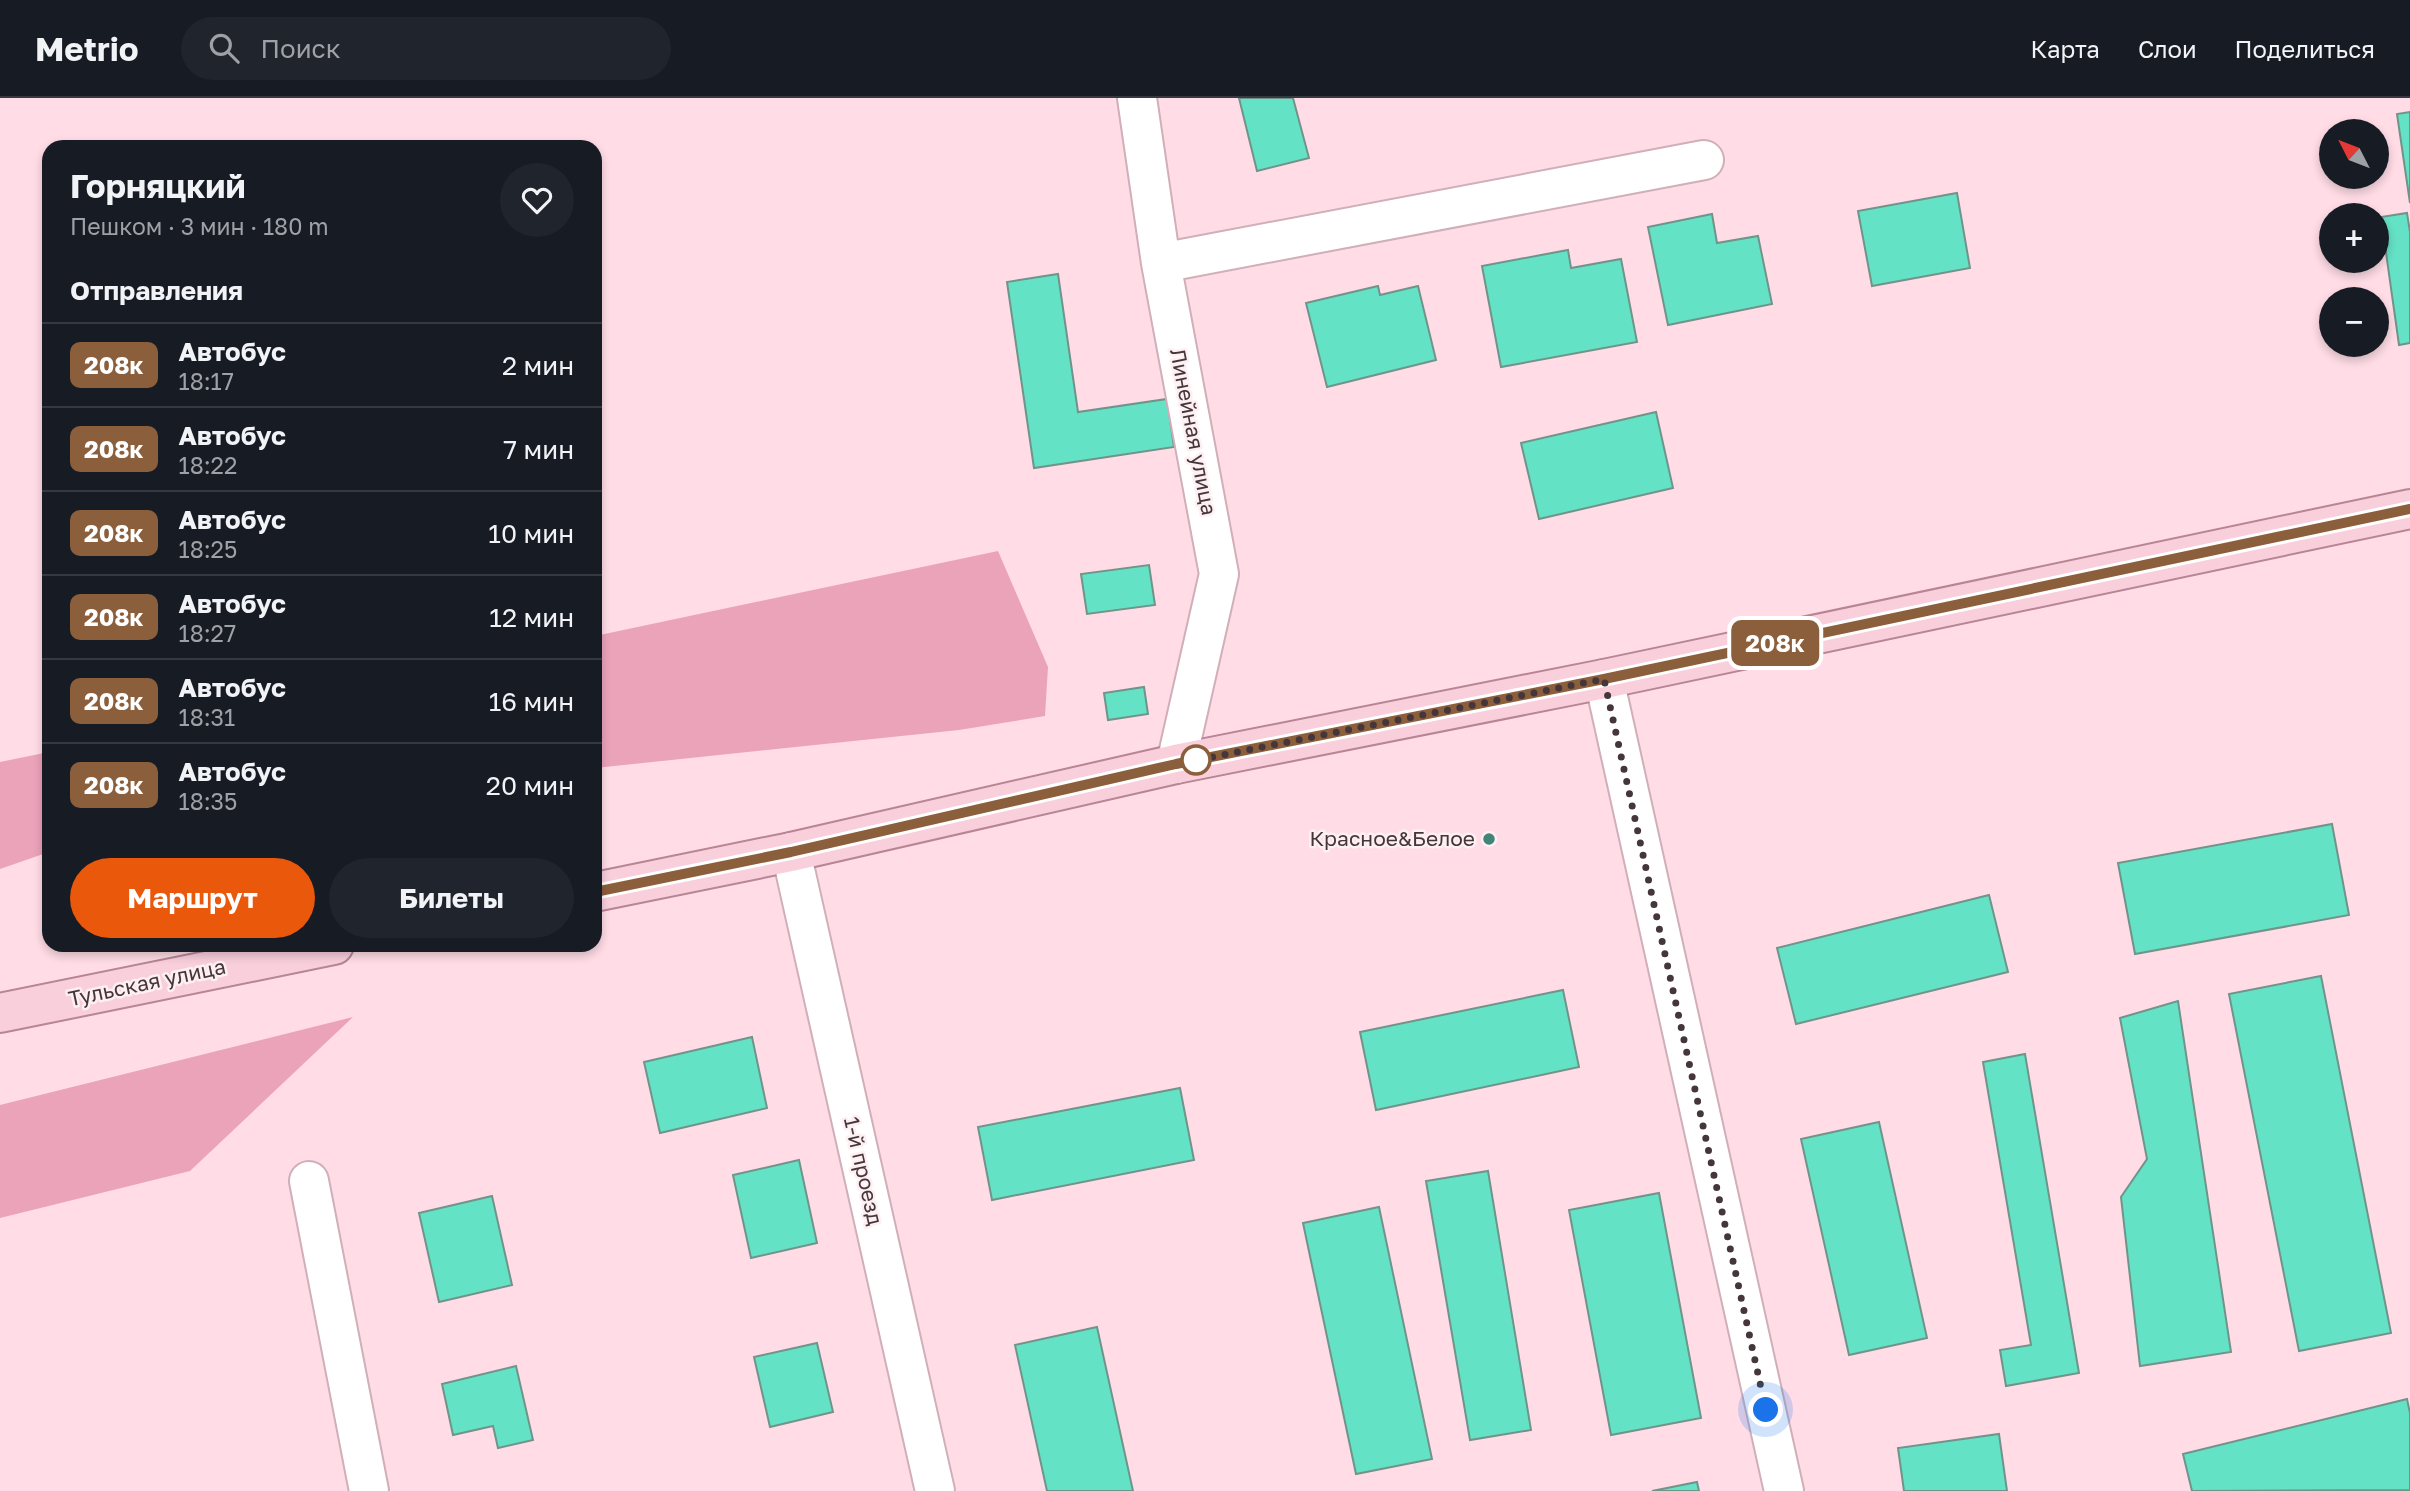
<!DOCTYPE html>
<html lang="ru">
<head>
<meta charset="utf-8">
<style>
  body { margin:0; font-family:"Golos Text",sans-serif; background:#20242c; color:#f1f3f6; height:100vh; display:flex; flex-direction:column; font-size:26px; white-space:nowrap }
  * { box-sizing:border-box; margin:0 }
  p { font-size:23px; color:#9ea1a6 }
  .icon { flex:none; width:38px; height:38px; fill:none; stroke:currentColor; stroke-width:2; stroke-linecap:round; stroke-linejoin:round }
  .map { position:relative; flex:1; overflow:hidden }
  .panel { position:absolute; left:42px; top:42px; width:560px; height:812px; display:flex; flex-direction:column; background:#171b24; border-radius:21px; box-shadow:0 4px 10px #0003 }
  .panel>* { flex:none }
  .badge { padding:0 14px; border-radius:10px; font-size:24px; line-height:46px }
  .needle { width:46px; rotate:312deg }
  .buttons { position:absolute; left:2319px; top:21px; display:grid; gap:14px }
  .buttons a { display:grid; place-items:center; width:70px; height:70px; border-radius:50%; background:#171b24; box-shadow:0 4px 10px #0003; font-size:35px }
  .you { position:absolute; width:35px; height:35px; margin:-18px; border:5px solid #fff; border-radius:50%; background:#1a73e8; box-shadow:0 0 0 10px #1a73e833 }
  .map>.badge { position:absolute; translate:-50% -50%; box-shadow:0 0 0 4px #fff }
  h2 { padding:0 28px; font-size:26px; line-height:63px }
  .round { display:grid; place-items:center; flex:none; width:74px; height:74px; border-radius:37px; background:#20242c }
  .headline { display:flex; align-items:center; justify-content:space-between; height:119px; padding:0 28px }
  h1 { font-size:33px; font-weight:700; line-height:52px }
  .cta { display:flex; gap:14px; margin-top:auto; padding:14px 28px }
  .cta a { flex:1; height:80px; border-radius:42px; background:#ea580c; color:#fff; font-size:28px; font-weight:700; line-height:80px; text-align:center }
  .cta a+a { background:#20242c; color:#f1f3f6 }
  ul { padding:0; list-style:none }
  li { display:flex; align-items:center; gap:21px; height:84px; padding:0 28px; border-top:2px solid #363941 }
  li div { flex:1 }
  li b { display:block; font-size:26px }
  li em { font-style:normal }
  li .badge { min-width:77px; font-weight:700; text-align:center }
  header { display:flex; align-items:center; gap:42px; box-sizing:border-box; height:98px; padding:0 35px; background:#171b24; border-bottom:2px solid #363941 }
  header strong { font-size:33px }
  nav { display:flex; gap:38px; margin-inline-start:auto; font-size:24px }
  .search { width:490px; height:63px; background:#20242c; display:flex; align-items:center; gap:18px; box-sizing:border-box; padding:0 24px; border-radius:38px; color:#9ea1a6; font-size:26px }
  .map>svg:first-child { display:block }
  .green { fill:#eba3ba }
  .building { fill:#64e2c6; stroke:#71948a; stroke-width:2 }
  .lines { fill:none; stroke-linecap:round; stroke-linejoin:round }
  .street-casing { stroke:#d0afb9; stroke-width:42 }
  .primary-casing { stroke:#b78594; stroke-width:42 }
  .street { stroke:#fff; stroke-width:38 }
  .primary { stroke:#f9cfdc; stroke-width:38 }
  .line-casing { stroke:#fff; stroke-width:16 }
  .line { stroke:#8b5e3c; stroke-width:10 }
  .walk { stroke:#44363a; stroke-width:7; stroke-dasharray:0 12.6 }
  .stop-dot { fill:#fff; stroke:#8b5e3c; stroke-width:3.5 }
  .poi-dot { fill:#428475; stroke:#feeff3; stroke-width:2.5 }
  .labels { text-anchor:middle; stroke-width:5; stroke-linejoin:round; paint-order:stroke }
  .street-label { font-size:21px; fill:#44363a; stroke:#feeff3 }
  .poi-label { font-size:21px; fill:#44363a; stroke:#feeff3; text-anchor:end }
</style>
</head>
<body>
<header>
<strong>Metrio</strong>
<div class="search"><svg class="icon" aria-label="search" viewBox="0 0 24 24"><circle cx="10" cy="10" r="6"/><path d="M15 15l6 6"/></svg>Поиск</div>
<nav><a>Карта</a><a>Слои</a><a>Поделиться</a></nav>
</header>
<div class="map">
<svg width="2410" height="1393" viewBox="0 0 2410 1393">
  <rect width="100%" height="100%" fill="#ffdce6"/>
  <path class="green" d="M 998,453 L 1048,569 L 1045,618 L 959,632 L 595,670 L 595,538 Z
    M 49,654 L 49,754 L 0,771 L 0,664 Z
    M 353,919 L 190,1073 L 0,1120 L 0,1007 Z"/>
  <path class="building" d="M 1239,0 L 1293,0 L 1309,60 L 1257,73 Z
    M 2410,14 L 2410,105 L 2397,16 Z
    M 1957,95 L 1970,170 L 1872,188 L 1858,113 Z
    M 2407,115 L 2410,134 L 2410,245 L 2399,247 L 2381,119 Z
    M 1712,116 L 1717,145 L 1758,138 L 1772,206 L 1668,227 L 1648,129 Z
    M 1568,152 L 1571,170 L 1621,161 L 1637,244 L 1501,269 L 1482,168 Z
    M 1058,176 L 1078,314 L 1167,301 L 1174,349 L 1034,370 L 1007,184 Z
    M 1378,188 L 1380,197 L 1418,188 L 1436,262 L 1327,289 L 1306,205 Z
    M 1656,314 L 1673,390 L 1539,421 L 1521,345 Z
    M 1149,467 L 1155,507 L 1087,516 L 1081,476 Z
    M 1144,589 L 1148,616 L 1108,622 L 1104,595 Z
    M 2332,726 L 2349,817 L 2135,856 L 2118,765 Z
    M 1989,797 L 2008,874 L 1796,926 L 1777,850 Z
    M 2321,878 L 2391,1235 L 2299,1253 L 2229,896 Z
    M 1563,892 L 1579,969 L 1376,1012 L 1360,934 Z
    M 2178,903 L 2231,1254 L 2140,1268 L 2121,1099 L 2147,1061 L 2120,920 Z
    M 752,939 L 767,1010 L 660,1035 L 644,964 Z
    M 2025,956 L 2079,1275 L 2006,1288 L 2000,1252 L 2031,1247 L 1983,964 Z
    M 1180,990 L 1194,1062 L 992,1102 L 978,1029 Z
    M 1879,1024 L 1927,1240 L 1849,1257 L 1801,1041 Z
    M 799,1062 L 817,1145 L 751,1160 L 733,1077 Z
    M 1488,1073 L 1531,1332 L 1470,1342 L 1426,1083 Z
    M 1659,1095 L 1701,1320 L 1611,1337 L 1569,1112 Z
    M 492,1098 L 512,1187 L 439,1204 L 419,1115 Z
    M 1379,1109 L 1432,1361 L 1356,1376 L 1303,1125 Z
    M 1097,1229 L 1133,1393 L 1047,1393 L 1015,1247 Z
    M 817,1245 L 833,1314 L 770,1329 L 754,1259 Z
    M 516,1268 L 533,1342 L 498,1350 L 493,1328 L 453,1337 L 442,1286 Z
    M 2407,1301 L 2410,1315 L 2410,1392 L 2192,1393 L 2183,1356 Z
    M 1999,1336 L 2007,1393 L 1904,1393 L 1898,1350 Z
    M 1697,1384 L 1699,1393 L 1652,1393 Z"/>
  <g class="lines">
    <defs>
      <path id="street" d="M 1137,0 L 1161,165 L 1219,476 L 1176,666
        M 1161,165 L 1704,62
        M 1604,581 L 1784,1393
        M 791,754 L 935,1393
        M 309,1083 L 369,1393"/>
      <path id="primary" d="M 595,794 L 791,754 L 1176,666 L 1604,581 L 2410,411
        M 0,915 L 334,847"/>
    </defs>
    <use href="#street" class="street-casing"/>
    <use href="#primary" class="primary-casing"/>
    <use href="#street" class="street"/>
    <use href="#primary" class="primary"/>
  </g>
  <g class="lines">
    <defs>
      <path id="line" d="M 595,794 L 791,754 L 1176,666 L 1604,581 L 2410,411"/>
    </defs>
    <use href="#line" class="line-casing"/>
    <use href="#line" class="line"/>
    <path class="walk" d="M 1196,662 L 1192,663 L 1604,581 L 1766,1312"/>
  </g>
  <circle class="stop-dot" cx="1196" cy="662" r="14"/>
  <circle class="poi-dot" cx="1489" cy="741" r="7"/>
  <g class="labels">
    <g class="street-label">
      <text transform="translate(1193 334) rotate(79)" y="7">Линейная улица</text>
      <text transform="translate(147 885) rotate(-12)" y="7">Тульская улица</text>
      <text transform="translate(863 1073) rotate(77)" y="7">1-й проезд</text>
    </g>
    <g class="poi-label">
      <text x="1475" y="748">Красное&amp;Белое</text>
    </g>
  </g>
</svg>
<div class="buttons">
<a><svg class="needle" viewBox="-14 -14 28 28"><path d="M0-13l5 13h-10z" fill="#e53935"/><path d="M0 13l5-13h-10z" fill="#9ea1a6"/></svg></a>
<a>+</a>
<a>−</a>
</div>
<div class="you" style="left:1766px;top:1312px"></div>
<b class="badge" style="left:1775px;top:545px;background:#8b5e3c;color:#fff">208к</b>
<section class="panel">
<div class="headline"><div><h1>Горняцкий</h1><p>Пешком · 3 мин · 180 m</p></div><a class="round"><svg class="icon" aria-label="heart" viewBox="0 0 24 24"><path d="M12 20l-8-8c-3-5 5-10 8-4 3-6 11-1 8 4z"/></svg></a></div>
<h2>Отправления</h2>
<ul>
<li><span class="badge" style="background:#8b5e3c;color:#fff">208к</span><div><b>Автобус</b><p>18:17</p></div><em>2 мин</em></li>
<li><span class="badge" style="background:#8b5e3c;color:#fff">208к</span><div><b>Автобус</b><p>18:22</p></div><em>7 мин</em></li>
<li><span class="badge" style="background:#8b5e3c;color:#fff">208к</span><div><b>Автобус</b><p>18:25</p></div><em>10 мин</em></li>
<li><span class="badge" style="background:#8b5e3c;color:#fff">208к</span><div><b>Автобус</b><p>18:27</p></div><em>12 мин</em></li>
<li><span class="badge" style="background:#8b5e3c;color:#fff">208к</span><div><b>Автобус</b><p>18:31</p></div><em>16 мин</em></li>
<li><span class="badge" style="background:#8b5e3c;color:#fff">208к</span><div><b>Автобус</b><p>18:35</p></div><em>20 мин</em></li>
</ul>
<div class="cta"><a>Маршрут</a><a>Билеты</a></div>
</section>
</div>
</body>
</html>
